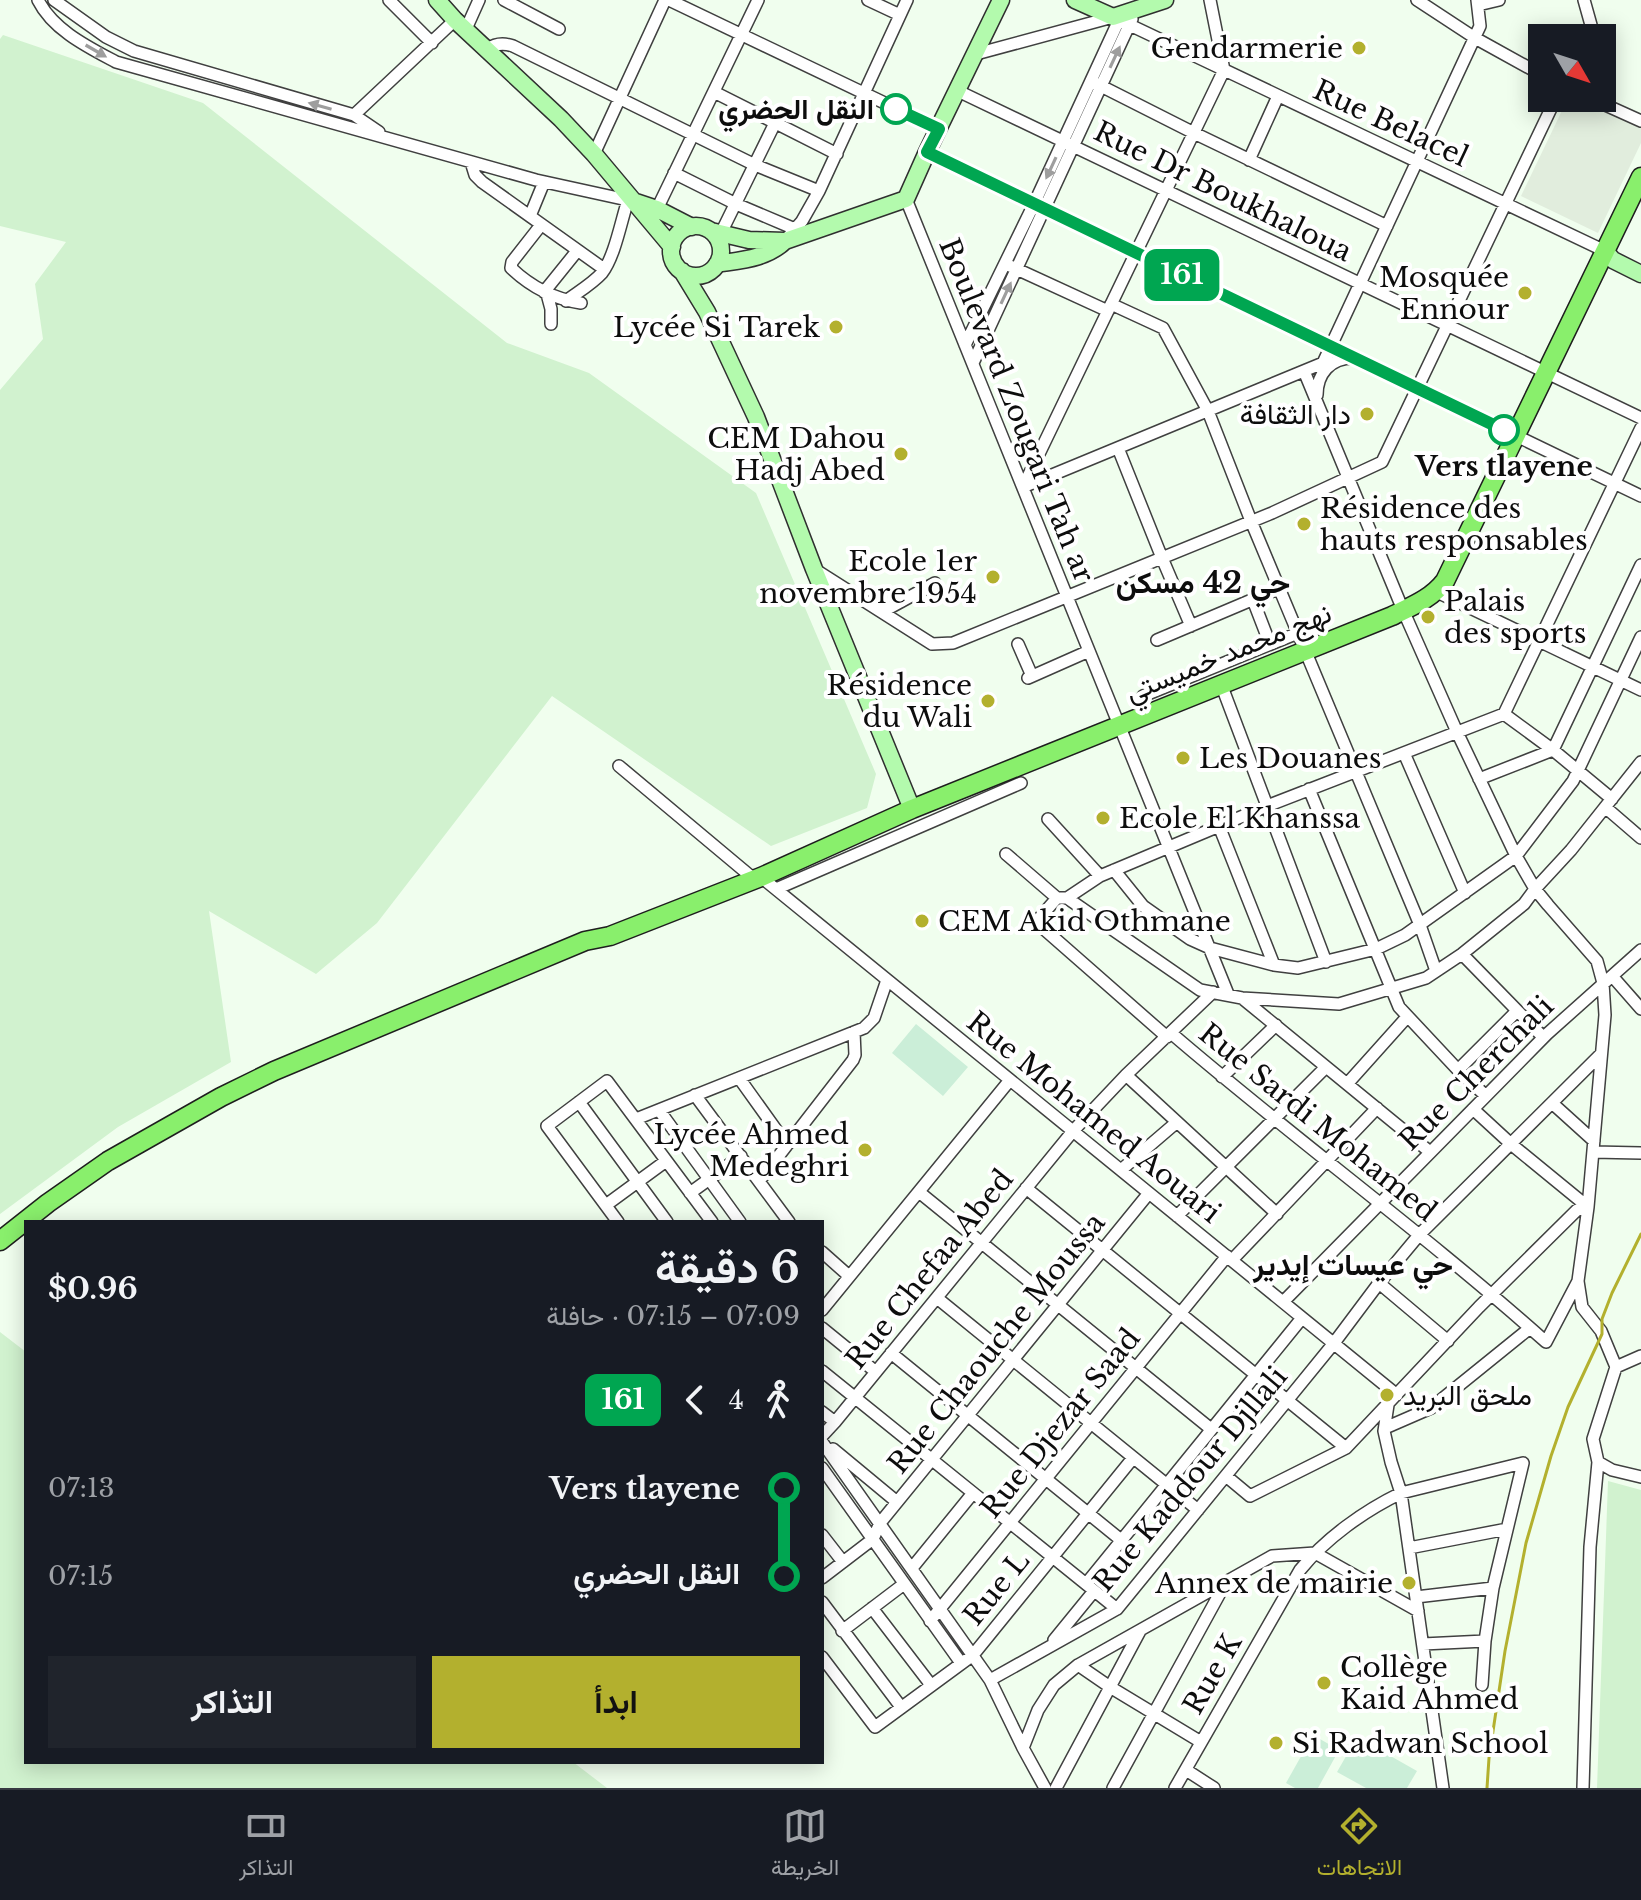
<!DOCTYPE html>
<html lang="ar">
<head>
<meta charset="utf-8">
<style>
  body { margin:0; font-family:"Libre Baskerville",Vazirmatn,serif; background:#20242c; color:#f1f3f6; direction:rtl; height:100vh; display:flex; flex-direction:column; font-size:30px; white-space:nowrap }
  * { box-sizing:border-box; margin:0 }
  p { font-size:26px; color:#9ea1a6 }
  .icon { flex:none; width:44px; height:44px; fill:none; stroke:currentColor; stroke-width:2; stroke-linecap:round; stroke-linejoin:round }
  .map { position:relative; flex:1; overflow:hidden; direction:ltr }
  .sheet { position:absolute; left:24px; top:1220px; width:800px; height:544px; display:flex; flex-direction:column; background:#171b24; border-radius:0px; box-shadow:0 4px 20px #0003; direction:rtl }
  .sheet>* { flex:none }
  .badge { padding:0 16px; border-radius:12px; font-size:28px; line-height:52px }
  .needle { width:52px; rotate:129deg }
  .fabs { position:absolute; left:1528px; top:24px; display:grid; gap:16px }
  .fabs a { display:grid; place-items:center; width:88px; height:88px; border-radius:0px; background:#171b24; box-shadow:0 4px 20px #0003; font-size:40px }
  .map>.badge { position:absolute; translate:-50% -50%; box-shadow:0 0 0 4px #fff }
  .legs { display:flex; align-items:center; gap:12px; height:88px; padding:0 24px; font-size:26px }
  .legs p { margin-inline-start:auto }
  .summary { display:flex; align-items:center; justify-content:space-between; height:136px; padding:0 24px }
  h1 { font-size:44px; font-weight:700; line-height:60px }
  .cta { display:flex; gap:16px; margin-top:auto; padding:16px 24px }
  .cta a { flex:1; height:92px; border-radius:0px; background:#b3b02e; color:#111; font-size:32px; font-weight:700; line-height:92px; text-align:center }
  .cta a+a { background:#20242c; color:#f1f3f6 }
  ul { padding:0 24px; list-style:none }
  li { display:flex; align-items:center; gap:28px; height:88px; font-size:30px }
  li i { display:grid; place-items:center; width:12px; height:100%; margin:0 10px; background:currentColor }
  li i::after { content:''; width:20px; height:20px; margin:-10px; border:6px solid; border-radius:50%; background:#171b24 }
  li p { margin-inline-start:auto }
  li:first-child i { background:linear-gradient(#0000 50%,currentColor 0) }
  li:last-child i { background:linear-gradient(currentColor 50%,#0000 0) }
  .tabs { display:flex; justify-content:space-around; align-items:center; height:112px; border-top:2px solid #363941; background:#171b24; font-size:22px; color:#9ea1a6 }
  .tabs a { display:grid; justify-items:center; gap:4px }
  .tabs .current { color:#b3b02e }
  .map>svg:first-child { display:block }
  .farmland { fill:#d1f2cf }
  .pitch { fill:#cbeed8 }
  .plaza { fill:#e1eddd }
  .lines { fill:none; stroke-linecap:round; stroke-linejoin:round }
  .street-casing { stroke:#404040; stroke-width:14 }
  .secondary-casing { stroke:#2f2f2f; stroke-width:19 }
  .primary-casing { stroke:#1e1e1e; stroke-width:21 }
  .street { stroke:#fff; stroke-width:11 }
  .secondary { stroke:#b3faad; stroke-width:16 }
  .primary { stroke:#89ef6c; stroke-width:18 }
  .rail { stroke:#b3b02e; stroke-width:3 }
  .oneway { fill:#9e9e9e }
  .line-1-casing { stroke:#fff; stroke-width:18 }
  .line-1 { stroke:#00a651; stroke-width:12 }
  .poi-dot { fill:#b3b02e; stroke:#fff; stroke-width:3 }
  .stop-1-dot { fill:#fff; stroke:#00a651; stroke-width:4 }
  .labels { text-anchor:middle; stroke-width:8; stroke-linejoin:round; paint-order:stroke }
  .poi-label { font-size:28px; fill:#0d0d0d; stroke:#fff; text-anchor:end }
  .stop-label { font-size:28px; font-weight:bold; fill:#0d0d0d; stroke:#fff; text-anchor:end }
  .street-label { font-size:28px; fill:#0d0d0d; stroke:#fff }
  .neighbourhood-label { font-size:30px; font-weight:bold; fill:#0d0d0d; stroke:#fff }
</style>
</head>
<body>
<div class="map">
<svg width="1641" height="1788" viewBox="0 0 1641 1788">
  <rect width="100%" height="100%" fill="#f0feee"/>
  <path class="farmland" d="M 3,35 L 203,103 L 507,343 L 589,373 L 756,493 L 876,774 L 867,808 L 771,846 L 552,696 L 377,923 L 316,974 L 209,911 L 231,1062 L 118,1127 L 0,1214 L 0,390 L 43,339 L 35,284 L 66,242 L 0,226 L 0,39 Z
    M 0,1332 L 26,1352 L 26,1762 L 573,1762 L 607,1788 L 0,1788 Z
    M 1608,1481 L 1641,1490 L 1641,1788 L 1597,1788 Z"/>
  <path class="pitch" d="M 916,1024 L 968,1067 L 943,1096 L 892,1053 Z
    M 1313,1735 L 1339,1750 L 1318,1788 L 1295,1788 L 1286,1783 Z
    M 1357,1737 L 1417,1771 L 1407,1788 L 1366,1788 L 1337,1772 Z"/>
  <path class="plaza" d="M 1568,98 L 1579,98 L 1641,127 L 1641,143 L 1598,233 L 1521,196 Z"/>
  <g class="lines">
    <defs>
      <path id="street" d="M 38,0 C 53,30 88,47 116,62 L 536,180 L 632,201
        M 54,0 L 106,37 L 134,51 L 354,115 L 379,132
        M 389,0 L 432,43
        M 504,0 L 559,29
        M 669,0 L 939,129
        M 868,0 L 900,15
        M 1417,0 L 1475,38 L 1542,75
        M 1584,0 L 1591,25 L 1585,38
        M 1478,5 L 1499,0
        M 466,29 L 479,0
        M 488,49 C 496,43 504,43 513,46 L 755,165 L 819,191
        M 976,54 L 1113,17 L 1605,251
        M 1097,84 L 1194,133 L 1387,226
        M 958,91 L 1641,418
        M 714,92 L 837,154
        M 1590,98 L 1641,121
        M 354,115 L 455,20
        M 927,152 L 1641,496
        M 594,154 L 665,0
        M 1249,160 L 1278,96
        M 471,162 L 475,175 L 482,182 L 604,269
        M 674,173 L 736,204 L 795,229
        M 906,199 L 1228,994
        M 657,209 L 758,0
        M 530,216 L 544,182
        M 541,225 L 512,262 L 511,268 C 531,287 554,299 581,303
        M 721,233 L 775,123
        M 788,237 L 802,221 L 819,191 L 907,0
        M 1010,266 L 1108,311
        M 544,292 L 577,251
        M 547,294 L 551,309 L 551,324
        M 566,301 C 578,292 592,284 602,273 C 615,256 621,221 628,200
        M 1111,304 L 1163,328 L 1208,411 L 1251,521 L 1420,925 L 1436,971
        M 965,345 L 1034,204 L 1119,20
        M 973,363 L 1132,19
        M 1304,371 L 1403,610 L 1457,732 L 1516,856 L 1535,889 L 1548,905 L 1597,961 L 1603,983 L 1605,1015 L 1588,1207 L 1578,1281 L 1582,1307 L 1601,1331 L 1616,1367 L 1593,1439 L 1598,1462 L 1590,1547 L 1583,1788
        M 1317,395 C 1317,374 1330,358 1353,358
        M 1118,448 L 1162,558 L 1191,626
        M 1023,487 L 1323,363 L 1480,26 L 1477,0
        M 1023,487 L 1224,70 L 1210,0
        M 814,569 L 932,644 L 953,643 L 1272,513 L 1382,462 L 1556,98
        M 1437,592 L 1641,690
        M 1253,600 L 1270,644
        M 882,612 L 935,583
        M 1157,640 L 1280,588
        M 1018,644 L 1032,676
        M 1028,678 L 1089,651
        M 1221,684 L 1326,962
        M 1143,696 L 1298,633
        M 1504,714 L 1641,428
        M 1504,714 L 1553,750 L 1612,799
        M 1404,753 L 1465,893
        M 619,766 L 754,879
        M 1479,779 L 1553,750 L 1641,565
        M 1309,789 L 1399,1007 L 1458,1070 L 1486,1096
        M 1605,807 L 1641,838
        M 1048,819 L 1100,876
        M 1219,826 L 1274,965
        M 1006,854 L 1057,898
        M 1114,870 L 1143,906 L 1190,939 L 1210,948 L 1274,965 L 1298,968 L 1376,949 L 1405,935 L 1516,856 L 1573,781 L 1641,637
        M 761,877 L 1397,1395
        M 776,889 L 1021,783
        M 1067,898 L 1200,990 L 1242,998 L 1339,1004 L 1426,978 L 1462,954 L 1524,904 L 1535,889 L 1571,850 L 1641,762
        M 1462,954 L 1543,1037
        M 1613,977 L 1641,1009
        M 1242,998 L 1430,1152
        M 1171,1033 C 1293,1138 1425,1234 1546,1342 L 1578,1281
        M 1167,1037 L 1036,922 L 1057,898 L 1067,898 L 1100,876 L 1267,806 L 1504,714
        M 1458,1070 L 1517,1011
        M 1126,1075 L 1277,1214
        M 1222,1077 L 1276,1025
        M 739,1078 L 787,1145
        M 1347,1084 L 1407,1017
        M 695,1095 L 789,1222
        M 579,1102 L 667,1222
        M 1552,1103 L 1594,1141
        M 1473,1109 L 1511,1144 L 1588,1207
        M 659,1110 L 740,1222
        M 636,1119 L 864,1028 L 874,1018 L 887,980
        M 1593,1152 L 1641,1153
        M 1121,1170 L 1177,1122
        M 760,1180 L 853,1060 L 855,1055 L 854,1032
        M 1026,1188 L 1346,1448
        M 919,1192 L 1211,1429
        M 690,1193 L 741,1156
        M 606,1205 L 666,1161
        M 1177,1216 L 1326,1067
        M 618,1222 L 547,1126 L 607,1081 L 712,1222
        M 822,1252 L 849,1276
        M 1232,1260 L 1377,1108
        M 1379,1283 L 1448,1341
        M 937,1298 L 1198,1510
        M 1283,1302 L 1547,1034 L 1641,950
        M 822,1310 L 1010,1080
        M 822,1328 L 876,1372
        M 891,1353 L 1121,1540
        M 1616,1367 L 1641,1356
        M 822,1371 L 1117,1609
        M 1388,1405 L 1384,1431 L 1391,1462 L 1401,1493 L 1443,1788
        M 822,1412 L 835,1422
        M 1385,1428 L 1431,1408 L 1530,1328
        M 822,1436 L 835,1422 L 1073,1131 L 1126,1075 L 1213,992
        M 822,1442 L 990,1680 L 1023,1748
        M 833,1449 L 897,1502
        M 1598,1462 L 1612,1470 L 1641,1477
        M 822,1468 L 961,1663
        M 1226,1476 L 1250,1496 L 1346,1448 L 1479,1307 L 1577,1210 L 1588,1207
        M 822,1535 L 843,1562
        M 1409,1548 L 1507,1529
        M 912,1568 L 973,1493
        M 822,1578 L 873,1539 L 880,1523 L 1149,1193
        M 1086,1584 L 1302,1318
        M 1416,1597 L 1493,1588
        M 822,1602 L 901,1707
        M 872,1608 L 931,1685
        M 930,1621 L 1227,1256
        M 842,1631 L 904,1584
        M 1054,1640 L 1094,1591
        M 1423,1644 L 1485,1641
        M 822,1657 L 875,1727 L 973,1655 L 1133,1458
        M 1078,1665 L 1110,1687 L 1201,1742
        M 990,1680 L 1117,1609 L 1334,1343 L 1379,1283 L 1419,1235 L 1601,1054
        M 1186,1770 L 1214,1788
        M 1045,1788 L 1023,1748 L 1038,1710 L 1054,1685 L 1078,1665 L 1272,1556 L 1315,1553 L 1418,1611
        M 1056,1788 L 1140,1631
        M 1113,1788 L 1226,1582
        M 1175,1788 L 1300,1570 C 1326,1538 1364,1511 1401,1493 L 1523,1463 L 1493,1588 L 1485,1641 L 1482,1685"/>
      <path id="secondary" d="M 437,0 L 455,20 L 561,119 L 594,154 L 672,247
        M 1075,0 L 1113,17 L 1165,0
        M 636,202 L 657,209 L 692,227
        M671 251a25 25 0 1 1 50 0a25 25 0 1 1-50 0Z
        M 711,231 L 749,240 L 785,241 L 906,199 L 927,152 L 1001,0
        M 1605,251 L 1613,260 L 1641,274
        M 717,264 C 742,260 766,259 785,241
        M 682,271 L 707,312 L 756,417 L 814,569 L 912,809"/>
      <path id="primary" d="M 0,1241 L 48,1203 L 108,1161 L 221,1097 L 274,1071 L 585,941 L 610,936 L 761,877 L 912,809 L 1392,616 C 1412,606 1431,599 1445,581 L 1641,177"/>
    </defs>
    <use href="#street" class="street-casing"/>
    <use href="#secondary" class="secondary-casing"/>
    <use href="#primary" class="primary-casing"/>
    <use href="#street" class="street"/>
    <use href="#secondary" class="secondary"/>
    <use href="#primary" class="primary"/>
    <path class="rail" d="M 1487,1788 L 1489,1758 L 1505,1651 L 1526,1543 L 1551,1456 L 1568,1407 L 1602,1334 L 1602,1319 L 1612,1293 L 1641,1234"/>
  </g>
  <defs><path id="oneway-solid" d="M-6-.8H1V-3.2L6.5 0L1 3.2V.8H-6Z" transform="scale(2)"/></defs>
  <g class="oneway">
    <use href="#oneway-solid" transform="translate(96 51) rotate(30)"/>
    <use href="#oneway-solid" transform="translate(1115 57) rotate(-65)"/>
    <use href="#oneway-solid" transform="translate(320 106) rotate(-164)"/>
    <use href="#oneway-solid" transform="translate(1051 168) rotate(115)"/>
    <use href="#oneway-solid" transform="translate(1006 293) rotate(-65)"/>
  </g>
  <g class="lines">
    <defs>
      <path id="line-1" d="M 896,109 L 939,129 L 927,152 L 1504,430"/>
    </defs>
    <use href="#line-1" class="line-1-casing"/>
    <use href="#line-1" class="line-1"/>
  </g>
  <g class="poi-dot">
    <circle cx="1359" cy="48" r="8"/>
    <circle cx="1525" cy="293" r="8"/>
    <circle cx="836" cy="327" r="8"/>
    <circle cx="1367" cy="414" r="8"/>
    <circle cx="901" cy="454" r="8"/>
    <circle cx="1304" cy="524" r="8"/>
    <circle cx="993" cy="577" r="8"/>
    <circle cx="1428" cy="617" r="8"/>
    <circle cx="988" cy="701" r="8"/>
    <circle cx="1183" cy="758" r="8"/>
    <circle cx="1103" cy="818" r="8"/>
    <circle cx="922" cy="921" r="8"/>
    <circle cx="865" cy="1150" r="8"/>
    <circle cx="1387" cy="1395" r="8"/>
    <circle cx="1409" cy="1583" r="8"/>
    <circle cx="1324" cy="1683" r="8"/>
    <circle cx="1276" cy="1743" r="8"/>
  </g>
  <g class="stop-1-dot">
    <circle cx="896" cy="109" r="14"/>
    <circle cx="1504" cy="430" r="14"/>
  </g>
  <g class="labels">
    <g class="poi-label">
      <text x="1343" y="58">Gendarmerie</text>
      <text x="1509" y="287">Mosquée<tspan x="1509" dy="32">Ennour</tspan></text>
      <text x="820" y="337">Lycée Si Tarek</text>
      <text x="1351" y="424">دار الثقافة</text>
      <text x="885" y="448">CEM Dahou<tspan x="885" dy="32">Hadj Abed</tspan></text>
      <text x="1320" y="518" text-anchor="start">Résidence des<tspan x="1320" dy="32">hauts responsables</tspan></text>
      <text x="977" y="571">Ecole 1er<tspan x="977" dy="32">novembre 1954</tspan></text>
      <text x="1444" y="611" text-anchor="start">Palais<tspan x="1444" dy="32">des sports</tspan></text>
      <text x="972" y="695">Résidence<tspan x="972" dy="32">du Wali</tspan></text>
      <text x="1199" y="768" text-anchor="start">Les Douanes</text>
      <text x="1119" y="828" text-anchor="start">Ecole El Khanssa</text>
      <text x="938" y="931" text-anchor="start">CEM Akid Othmane</text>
      <text x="849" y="1144">Lycée Ahmed<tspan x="849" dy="32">Medeghri</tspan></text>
      <text x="1403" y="1405" text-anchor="start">ملحق البريد</text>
      <text x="1393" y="1593">Annex de mairie</text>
      <text x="1340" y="1677" text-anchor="start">Collège<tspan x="1340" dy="32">Kaid Ahmed</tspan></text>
      <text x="1292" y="1753" text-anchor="start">Si Radwan School</text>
    </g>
    <g class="stop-label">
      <text x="874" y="119">النقل الحضري</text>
      <text x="1504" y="476" text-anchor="middle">Vers tlayene</text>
    </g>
    <g class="street-label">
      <text transform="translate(1391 123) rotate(25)" y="10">Rue Belacel</text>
      <text transform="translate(1223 191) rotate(26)" y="10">Rue Dr Boukhaloua</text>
      <text transform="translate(1017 410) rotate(68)" y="10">Boulevard Zougari Tah ar</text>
      <text transform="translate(1228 652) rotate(-22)" y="10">نهج محمد خميستي</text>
      <text transform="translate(1476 1073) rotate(-45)" y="10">Rue Cherchali</text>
      <text transform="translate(1094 1117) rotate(39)" y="10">Rue Mohamed Aouari</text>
      <text transform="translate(1318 1122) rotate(39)" y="10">Rue Sardi Mohamed</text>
      <text transform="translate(929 1269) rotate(-51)" y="10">Rue Chefaa Abed</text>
      <text transform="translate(996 1343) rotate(-51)" y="10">Rue Chaouche Moussa</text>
      <text transform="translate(1060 1423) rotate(-51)" y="10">Rue Djezar Saad</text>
      <text transform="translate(1190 1479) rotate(-50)" y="10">Rue Kaddour Djllali</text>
      <text transform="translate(996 1588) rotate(-51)" y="10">Rue L</text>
      <text transform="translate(1212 1674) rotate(-60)" y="10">Rue K</text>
    </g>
    <g class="neighbourhood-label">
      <text x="1203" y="593">حي 42 مسكن</text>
      <text x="1353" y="1275">حي عيسات إيدير</text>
    </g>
  </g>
</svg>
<div class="fabs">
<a><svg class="needle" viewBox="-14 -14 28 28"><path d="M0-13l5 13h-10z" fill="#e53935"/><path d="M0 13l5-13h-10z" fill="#9ea1a6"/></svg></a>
</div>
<b class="badge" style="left:1182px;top:275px;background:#00a651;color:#fff">161</b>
<section class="sheet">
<div class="summary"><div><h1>6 دقيقة</h1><p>07:09 – 07:15 · حافلة</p></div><b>$0.96</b></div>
<div class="legs"><svg class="icon" aria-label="walk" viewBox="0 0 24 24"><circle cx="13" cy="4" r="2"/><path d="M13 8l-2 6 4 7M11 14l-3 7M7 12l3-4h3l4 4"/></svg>4<svg class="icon" aria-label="back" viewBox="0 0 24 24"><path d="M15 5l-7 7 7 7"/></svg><b class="badge" style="background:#00a651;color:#fff">161</b></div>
<ul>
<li><i style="color:#00a651"></i><b>Vers tlayene</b><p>07:13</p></li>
<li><i style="color:#00a651"></i><b>النقل الحضري</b><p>07:15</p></li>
</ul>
<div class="cta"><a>ابدأ</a><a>التذاكر</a></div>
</section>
</div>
<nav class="tabs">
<a class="current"><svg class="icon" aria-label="directions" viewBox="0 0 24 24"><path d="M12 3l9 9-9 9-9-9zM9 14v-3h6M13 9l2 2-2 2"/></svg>الاتجاهات</a>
<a><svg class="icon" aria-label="map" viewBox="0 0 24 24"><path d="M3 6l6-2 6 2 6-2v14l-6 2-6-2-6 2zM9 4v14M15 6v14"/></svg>الخريطة</a>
<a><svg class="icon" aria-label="tickets" viewBox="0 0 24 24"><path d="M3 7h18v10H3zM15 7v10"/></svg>التذاكر</a>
</nav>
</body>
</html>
